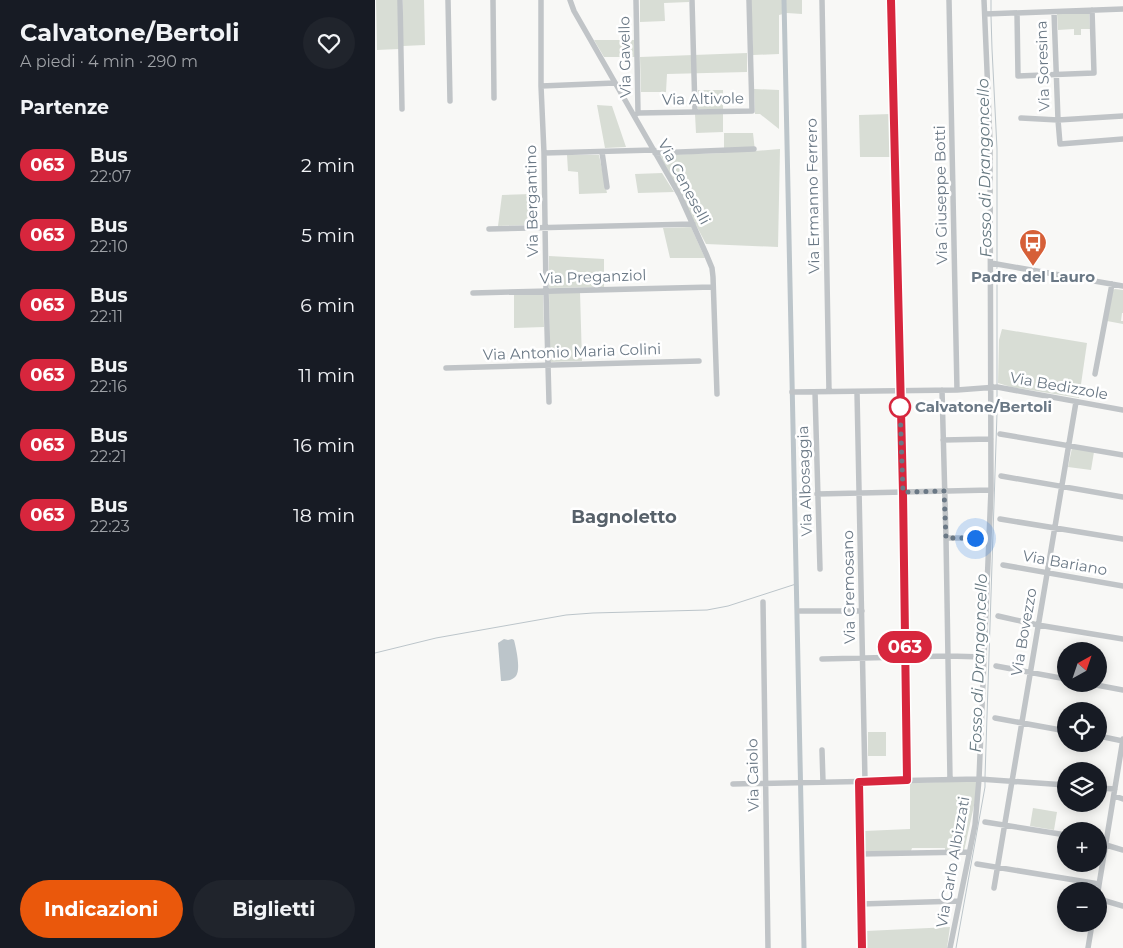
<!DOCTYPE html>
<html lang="it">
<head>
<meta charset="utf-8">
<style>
  body { margin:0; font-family:Montserrat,sans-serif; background:#20242c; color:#f1f3f6; height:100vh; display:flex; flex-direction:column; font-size:19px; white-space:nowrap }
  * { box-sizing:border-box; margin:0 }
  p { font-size:16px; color:#9ea1a6 }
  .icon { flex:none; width:28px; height:28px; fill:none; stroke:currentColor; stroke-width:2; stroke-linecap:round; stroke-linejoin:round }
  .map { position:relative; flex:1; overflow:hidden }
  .sheet { display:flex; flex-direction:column; background:#171b24; width:375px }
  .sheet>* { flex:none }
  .badge { padding:0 10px; border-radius:16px; font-size:18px; line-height:32px }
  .needle { width:32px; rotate:40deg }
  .controls { position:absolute; left:682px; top:642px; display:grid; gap:10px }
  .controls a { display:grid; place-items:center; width:50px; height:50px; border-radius:50%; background:#171b24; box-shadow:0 2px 12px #0003; font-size:25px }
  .you { position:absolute; width:25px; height:25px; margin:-12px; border:4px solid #fff; border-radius:50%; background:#1a73e8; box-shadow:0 0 0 8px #1a73e833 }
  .map>.badge { position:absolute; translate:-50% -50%; box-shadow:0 0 0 2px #fff }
  h2 { padding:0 20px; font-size:19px; line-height:45px }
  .round { display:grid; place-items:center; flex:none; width:52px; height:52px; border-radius:26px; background:#20242c }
  .overview { display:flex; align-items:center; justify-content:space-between; height:85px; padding:0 20px }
  h1 { font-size:24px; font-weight:700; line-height:38px }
  .cta { display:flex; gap:10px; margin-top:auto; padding:10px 20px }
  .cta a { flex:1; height:58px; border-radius:30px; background:#ea580c; color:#fff; font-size:20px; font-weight:700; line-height:58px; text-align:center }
  .cta a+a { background:#20242c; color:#f1f3f6 }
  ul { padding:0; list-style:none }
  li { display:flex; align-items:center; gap:15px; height:70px; padding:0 20px }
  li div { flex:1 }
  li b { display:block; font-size:19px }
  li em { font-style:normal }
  li .badge { min-width:55px; font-weight:700; text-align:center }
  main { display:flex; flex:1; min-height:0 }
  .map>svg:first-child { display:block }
  .green { fill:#d8ddd5 }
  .water { fill:#bcc5ca }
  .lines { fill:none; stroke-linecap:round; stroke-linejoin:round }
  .stream { stroke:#bcc5ca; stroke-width:1 }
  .canal { stroke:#bcc5ca; stroke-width:5 }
  .minor { stroke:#c0c4c7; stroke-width:5.5 }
  .line-casing { stroke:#fff; stroke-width:11 }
  .line { stroke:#d7263d; stroke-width:8 }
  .walk { stroke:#6a7885; stroke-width:5; stroke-dasharray:0 9 }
  .stop-dot { fill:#fff; stroke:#d7263d; stroke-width:2.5 }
  .labels { text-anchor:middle; stroke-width:5; stroke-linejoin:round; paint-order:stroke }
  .street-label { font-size:15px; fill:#6a7885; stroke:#fff }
  .poi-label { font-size:15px; font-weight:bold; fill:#6a7885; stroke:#fff }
  .stop-label { font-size:15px; font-weight:bold; fill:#6a7885; stroke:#fff; text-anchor:start }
  .water-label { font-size:16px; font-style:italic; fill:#667880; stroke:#fff }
  .quarter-label { font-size:18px; font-weight:bold; fill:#57616a; stroke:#fff }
</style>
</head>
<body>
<main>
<section class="sheet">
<div class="overview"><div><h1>Calvatone/Bertoli</h1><p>A piedi · 4 min · 290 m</p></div><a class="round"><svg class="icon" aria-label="heart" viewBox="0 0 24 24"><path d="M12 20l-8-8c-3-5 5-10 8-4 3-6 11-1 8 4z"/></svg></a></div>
<h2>Partenze</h2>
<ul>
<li><span class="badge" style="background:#d7263d;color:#fff">063</span><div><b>Bus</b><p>22:07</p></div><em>2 min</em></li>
<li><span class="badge" style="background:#d7263d;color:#fff">063</span><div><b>Bus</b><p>22:10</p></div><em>5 min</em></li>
<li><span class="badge" style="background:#d7263d;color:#fff">063</span><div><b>Bus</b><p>22:11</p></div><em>6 min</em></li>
<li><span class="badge" style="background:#d7263d;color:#fff">063</span><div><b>Bus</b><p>22:16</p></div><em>11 min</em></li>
<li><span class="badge" style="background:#d7263d;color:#fff">063</span><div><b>Bus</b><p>22:21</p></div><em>16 min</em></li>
<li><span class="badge" style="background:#d7263d;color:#fff">063</span><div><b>Bus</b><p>22:23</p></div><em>18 min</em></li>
</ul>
<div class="cta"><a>Indicazioni</a><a>Biglietti</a></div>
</section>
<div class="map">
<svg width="748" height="948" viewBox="0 0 748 948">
  <rect width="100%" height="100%" fill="#f8f8f6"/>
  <path class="green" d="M 1,0 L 23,0 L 24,49 L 2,50 Z
    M 28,0 L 49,0 L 50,45 L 28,46 Z
    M 265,0 L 314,0 L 314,2 L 289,3 L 290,21 L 265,22 Z
    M 376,0 L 427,0 L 427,14 L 412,13 L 404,15 L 404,54 L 378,55 Z
    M 714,12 L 715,29 L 706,29 L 706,35 L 699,35 L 699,29 L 683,30 L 682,14 Z
    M 219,40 L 259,40 L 261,57 L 229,57 Z
    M 372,53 L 372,72 L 292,74 L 291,92 L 266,92 L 265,57 Z
    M 379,89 L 404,90 L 404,129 L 385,114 L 380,114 Z
    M 323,90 L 348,90 L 348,109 L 323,109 Z
    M 222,105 L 237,106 L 251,147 L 230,148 Z
    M 320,114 L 348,114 L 348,132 L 321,133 Z
    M 516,114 L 517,157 L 485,157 L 484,115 Z
    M 349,133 L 378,133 L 380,151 L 405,149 L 403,247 L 331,244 L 284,155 L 349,153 Z
    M 192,155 L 224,155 L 232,193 L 204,194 L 203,172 L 193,171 Z
    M 287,173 L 299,192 L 263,193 L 260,174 Z
    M 156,194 L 154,225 L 123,226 L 127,195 Z
    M 316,227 L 330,258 L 295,258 L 288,228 Z
    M 174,256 L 229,259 L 229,287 L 174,288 Z
    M 740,289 L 748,290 L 748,313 L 747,313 L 746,321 L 748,321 L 748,324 L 732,321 L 738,290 Z
    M 205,292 L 207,361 L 175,362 L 174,293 Z
    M 168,293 L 169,327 L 139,328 L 139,294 Z
    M 627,329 L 712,343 L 704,398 L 636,387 L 623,383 L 624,340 Z
    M 697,448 L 719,452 L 716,470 L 693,467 Z
    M 493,732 L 511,732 L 511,756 L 493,756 Z
    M 602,781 L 600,801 L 589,851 L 570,851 L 570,848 L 537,848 L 536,851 L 489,852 L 488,851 L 489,831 L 535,829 L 535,783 Z
    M 658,808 L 682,812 L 679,830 L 655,826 Z
    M 575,927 L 572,948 L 491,948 L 491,931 Z"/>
  <path class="water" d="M 129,639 L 133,640 L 137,639 L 139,640 C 141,648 146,669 141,676 C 137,681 131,681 126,681 L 123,643 Z"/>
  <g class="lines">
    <path class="stream" d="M 616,0 L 616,11
      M 616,16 L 617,49 L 622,149 L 622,262
      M 622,385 L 622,266
      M 0,653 L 61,638 L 191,615 L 218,613 L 332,610 L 353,606 L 421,584
      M 610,777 L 622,413 L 622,389
      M 581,948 L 610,787 L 610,781"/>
    <path class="canal" d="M 409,0 L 429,948"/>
    <path class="minor" d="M 25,0 L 27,109
      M 73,0 L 75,101
      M 118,0 L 119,98
      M 166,0 L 166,86 L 169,153 L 171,291 L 174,402
      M 195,0 L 199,11 L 305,196 L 332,256 L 337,268 L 338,277 L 342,394
      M 261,0 L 263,113
      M 317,0 L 320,111
      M 447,0 L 454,391
      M 516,0 L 528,492 L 532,780
      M 574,0 L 582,390
      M 679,12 L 683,120 L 685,144 L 748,139
      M 642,13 L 643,76 L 719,73 L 717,10
      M 610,14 L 748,9
      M 166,86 L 240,83
      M 259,115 L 263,113 L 377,111 L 374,0
      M 646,118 L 683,120 L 748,116
      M 227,152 L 232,187
      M 169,153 L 279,150
      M 280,153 L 379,149
      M 114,229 L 318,224
      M 616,263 L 748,286
      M 98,293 L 338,287
      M 71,368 L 324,361
      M 720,374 L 737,284
      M 567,390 L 571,538 L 575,779
      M 417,392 L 582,390 L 622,387 L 748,410
      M 440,392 L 445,569
      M 482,392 L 490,781
      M 625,434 L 748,455
      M 568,440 L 616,439
      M 626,476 L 748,497
      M 442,494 L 616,490
      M 625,519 L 748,539
      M 571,538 L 614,538
      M 628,565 L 748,586
      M 388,602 L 393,948
      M 425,611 L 487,611
      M 623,616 L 663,625 L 748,639
      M 447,659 L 573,656 L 609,657
      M 621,666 L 691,679
      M 716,684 L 748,690
      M 620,718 L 691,731
      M 724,736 L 748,741
      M 447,750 L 448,782
      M 484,782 L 487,948
      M 358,784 L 604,779 L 691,785
      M 724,788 L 740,789
      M 739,796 L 748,799
      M 610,822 L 691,835
      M 731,845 L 748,850
      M 485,854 L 594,852
      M 602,864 L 724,884
      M 619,888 L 701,402
      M 723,891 L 748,739
      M 724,899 L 748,906
      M 486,904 L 584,901
      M 575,948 L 600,825 L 604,779 L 616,490 L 615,141 L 609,0
      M 713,948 L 717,924"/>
  </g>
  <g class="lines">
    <defs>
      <path id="line" d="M 487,948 L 484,782 L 532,780 L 528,492 L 516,0"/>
    </defs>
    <use href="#line" class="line-casing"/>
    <use href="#line" class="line"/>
    <path class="walk" d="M 525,407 L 528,492 L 569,491 L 571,538 L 600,538"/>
  </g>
  <defs>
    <symbol id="bus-pin" viewBox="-11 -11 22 30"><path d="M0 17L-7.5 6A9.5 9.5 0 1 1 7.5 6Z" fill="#d66038" stroke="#fff"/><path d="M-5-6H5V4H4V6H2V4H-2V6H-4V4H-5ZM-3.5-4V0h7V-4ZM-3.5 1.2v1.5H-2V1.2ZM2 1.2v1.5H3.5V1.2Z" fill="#fff"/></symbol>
  </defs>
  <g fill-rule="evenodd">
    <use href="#bus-pin" x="642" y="227" width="32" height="43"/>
  </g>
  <circle class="stop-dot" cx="525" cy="407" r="10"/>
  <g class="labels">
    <g class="street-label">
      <text transform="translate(250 57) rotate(-91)" y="5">Via Gavello</text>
      <text transform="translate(668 66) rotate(-92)" y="5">Via Soresina</text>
      <text transform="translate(328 99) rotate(-1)" y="5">Via Altivole</text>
      <text transform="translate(309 182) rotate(62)" y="5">Via Ceneselli</text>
      <text transform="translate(566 195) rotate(-91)" y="5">Via Giuseppe Botti</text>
      <text transform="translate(438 196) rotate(-91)" y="5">Via Ermanno Ferrero</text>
      <text transform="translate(157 201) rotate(-91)" y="5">Via Bergantino</text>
      <text transform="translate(218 277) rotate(-2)" y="5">Via Preganziol</text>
      <text transform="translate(197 352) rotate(-2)" y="5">Via Antonio Maria Colini</text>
      <text transform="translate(684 386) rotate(10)" y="5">Via Bedizzole</text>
      <text transform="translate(430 481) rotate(-92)" y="5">Via Albosaggia</text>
      <text transform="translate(690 563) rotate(10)" y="5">Via Bariano</text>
      <text transform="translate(474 587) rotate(-91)" y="5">Via Cremosano</text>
      <text transform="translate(649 632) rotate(-80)" y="5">Via Bovezzo</text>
      <text transform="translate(378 775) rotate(-91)" y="5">Via Caiolo</text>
      <text transform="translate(578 862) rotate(-80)" y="5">Via Carlo Albizzati</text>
    </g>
    <g class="poi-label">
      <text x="658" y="282">Padre del Lauro</text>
    </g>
    <g class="stop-label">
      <text x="540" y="412">Calvatone/Bertoli</text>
    </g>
    <g class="water-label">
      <text transform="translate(609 168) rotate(-91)" y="6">Fosso di Drangoncello</text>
      <text transform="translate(603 663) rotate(-88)" y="6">Fosso di Drangoncello</text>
    </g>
    <g class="quarter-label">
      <text x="249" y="523">Bagnoletto</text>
    </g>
  </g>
</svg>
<div class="controls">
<a><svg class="needle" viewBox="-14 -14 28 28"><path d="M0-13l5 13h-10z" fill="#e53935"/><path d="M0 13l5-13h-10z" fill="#9ea1a6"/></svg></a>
<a><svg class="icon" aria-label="locate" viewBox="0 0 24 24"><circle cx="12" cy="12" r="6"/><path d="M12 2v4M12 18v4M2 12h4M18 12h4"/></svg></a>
<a><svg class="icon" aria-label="layers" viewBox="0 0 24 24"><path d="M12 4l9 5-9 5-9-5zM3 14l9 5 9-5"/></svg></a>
<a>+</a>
<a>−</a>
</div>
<div class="you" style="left:600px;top:538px"></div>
<b class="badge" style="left:530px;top:647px;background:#d7263d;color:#fff">063</b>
</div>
</main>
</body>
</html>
